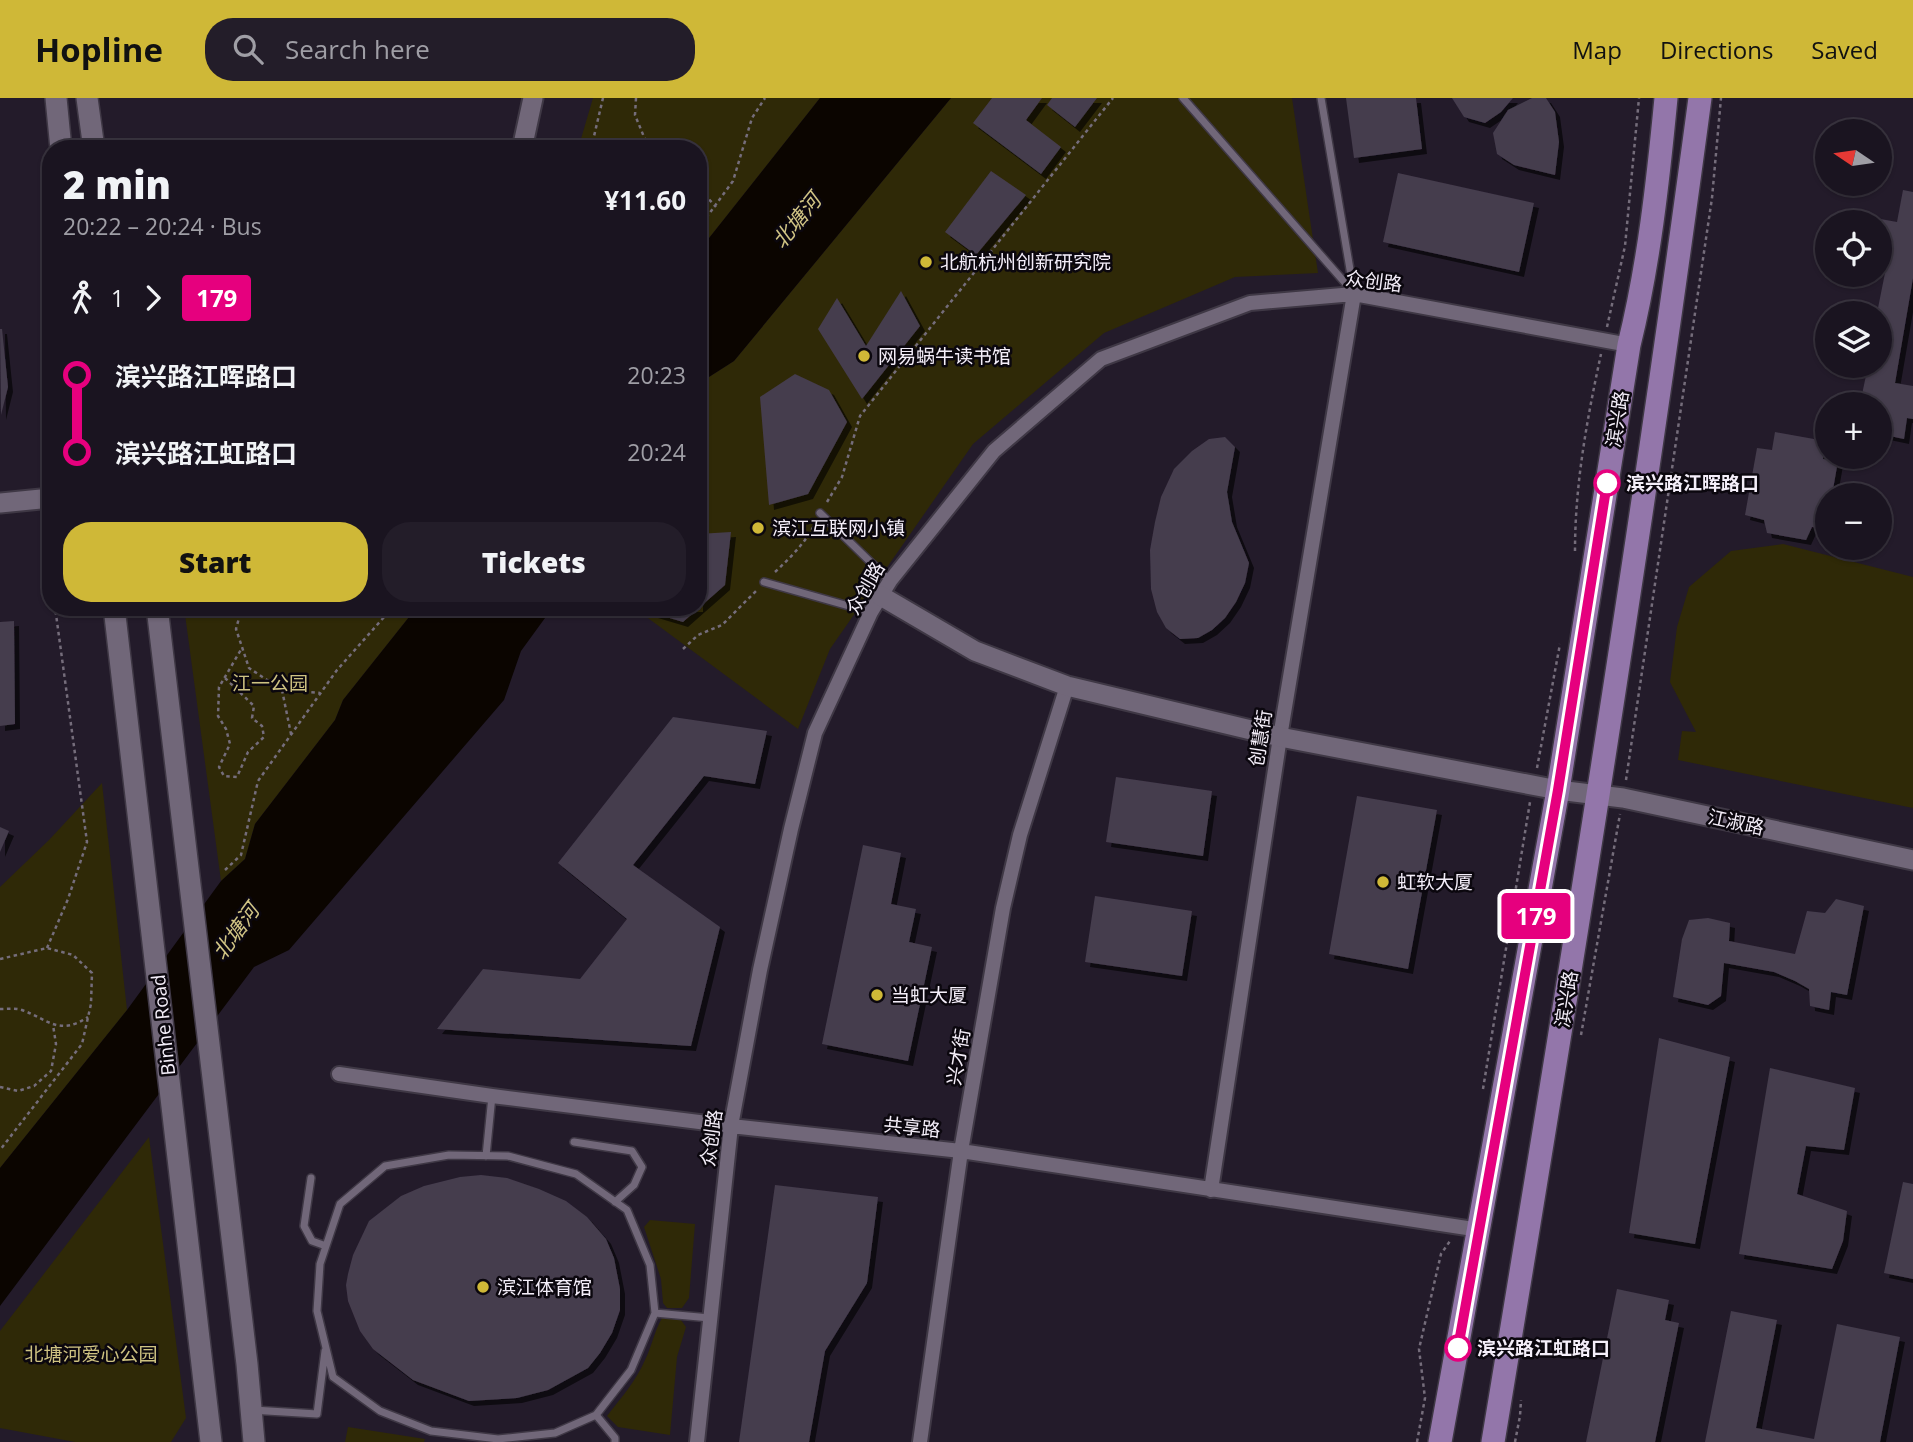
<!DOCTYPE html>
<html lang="en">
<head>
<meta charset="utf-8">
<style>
  body { margin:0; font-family:"Open Sans","Noto Sans SC",sans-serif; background:#231d29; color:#f1f3f6; height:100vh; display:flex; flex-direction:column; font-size:26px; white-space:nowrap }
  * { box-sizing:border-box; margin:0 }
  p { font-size:23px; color:#9f9ea5 }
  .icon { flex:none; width:38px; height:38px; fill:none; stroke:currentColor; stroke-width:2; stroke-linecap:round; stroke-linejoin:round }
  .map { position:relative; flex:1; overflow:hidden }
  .panel { position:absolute; left:42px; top:42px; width:665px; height:476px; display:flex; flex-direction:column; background:#1a1420; border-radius:28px; box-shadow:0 2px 5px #0004,0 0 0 2px #38333e }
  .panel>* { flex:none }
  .badge { padding:0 14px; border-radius:5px; font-size:24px; line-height:46px }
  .needle { width:46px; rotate:283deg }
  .controls { position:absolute; left:1815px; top:21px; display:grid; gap:14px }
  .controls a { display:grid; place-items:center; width:77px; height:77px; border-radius:50%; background:#1a1420; box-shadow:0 2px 5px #0004,0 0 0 2px #38333e; font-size:35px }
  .map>.badge { position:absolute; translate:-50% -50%; box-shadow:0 0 0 4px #fff }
  .legs { display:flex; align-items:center; gap:10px; height:77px; padding:0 21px; font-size:23px }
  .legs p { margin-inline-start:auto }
  .summary { display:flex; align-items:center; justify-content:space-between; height:119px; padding:0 21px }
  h1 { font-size:38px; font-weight:800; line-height:52px }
  .primary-button { display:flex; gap:14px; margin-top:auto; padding:14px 21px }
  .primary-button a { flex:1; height:80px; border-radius:28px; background:#cfb837; color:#111; font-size:28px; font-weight:800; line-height:80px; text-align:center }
  .primary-button a+a { background:#231d29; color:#f1f3f6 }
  ul { padding:0 21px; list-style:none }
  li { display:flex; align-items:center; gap:24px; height:77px; font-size:26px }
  li i { display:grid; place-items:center; width:10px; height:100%; margin:0 9px; background:currentColor }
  li i::after { content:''; width:18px; height:18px; margin:-9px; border:5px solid; border-radius:50%; background:#1a1420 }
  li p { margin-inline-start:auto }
  li:first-child i { background:linear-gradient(#0000 50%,currentColor 0) }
  li:last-child i { background:linear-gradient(currentColor 50%,#0000 0) }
  header { display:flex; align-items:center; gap:42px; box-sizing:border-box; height:98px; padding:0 35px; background:#cfb837; color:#111 }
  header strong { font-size:33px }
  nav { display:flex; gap:38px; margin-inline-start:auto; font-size:24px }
  .search { width:490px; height:63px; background:#231d29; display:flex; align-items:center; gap:18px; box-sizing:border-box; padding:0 24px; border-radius:28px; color:#9f9ea5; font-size:26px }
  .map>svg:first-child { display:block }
  .green { fill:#2f2907 }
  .water { fill:#0b0500 }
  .building { fill:#453c4d; filter:url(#shadow) }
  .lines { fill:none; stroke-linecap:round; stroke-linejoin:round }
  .service-casing { stroke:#3f3845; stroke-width:10 }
  .minor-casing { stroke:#3f3845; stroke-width:18 }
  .tertiary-casing { stroke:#3f3845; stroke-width:23 }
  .secondary-casing { stroke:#3f3845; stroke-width:24 }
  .primary-casing { stroke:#3f3845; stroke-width:26 }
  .path { stroke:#756d7b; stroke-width:2.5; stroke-dasharray:3.5 3.5; stroke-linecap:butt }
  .service { stroke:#716779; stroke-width:7 }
  .minor { stroke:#716779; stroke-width:14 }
  .tertiary { stroke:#716779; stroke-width:19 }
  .secondary { stroke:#716779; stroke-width:21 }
  .primary { stroke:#9376aa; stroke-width:23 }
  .line-1-casing { stroke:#fff; stroke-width:16 }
  .line-1 { stroke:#e6007e; stroke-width:10 }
  .poi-dot { fill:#cfb837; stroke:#0b070e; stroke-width:2.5 }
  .stop-1-dot { fill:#fff; stroke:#e6007e; stroke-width:3.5 }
  .labels { text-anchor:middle; stroke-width:5; stroke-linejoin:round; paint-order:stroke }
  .poi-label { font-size:19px; fill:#f4eef9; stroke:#0b070e; text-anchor:start }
  .street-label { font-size:19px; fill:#f4eef9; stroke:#0b070e }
  .stop-label { font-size:19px; font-weight:bold; fill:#f4eef9; stroke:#0b070e; text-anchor:start }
  .park-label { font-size:19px; fill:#cec281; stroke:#0b070e }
  .water-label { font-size:21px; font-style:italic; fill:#d2c585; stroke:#0b070e }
</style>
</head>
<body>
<header>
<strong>Hopline</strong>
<div class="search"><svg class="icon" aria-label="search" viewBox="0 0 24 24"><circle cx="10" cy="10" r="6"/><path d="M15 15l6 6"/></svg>Search here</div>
<nav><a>Map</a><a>Directions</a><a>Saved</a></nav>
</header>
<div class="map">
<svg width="1913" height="1344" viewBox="0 0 1913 1344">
  <defs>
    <filter id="shadow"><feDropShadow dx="5" dy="5" stdDeviation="0" flood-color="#0009"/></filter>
  </defs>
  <rect width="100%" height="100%" fill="#231b2a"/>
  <path class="green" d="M 593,0 L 820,0 L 698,154 L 698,51 L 578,51 Z
    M 951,0 L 1292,0 L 1318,175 L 1235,179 L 1104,235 L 973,346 L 830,551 L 798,631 L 633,509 L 698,509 L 698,286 L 734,263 Z
    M 1783,446 L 1913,479 L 1913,710 L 1678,662 L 1682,633 L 1696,634 L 1670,584 L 1677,529 L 1689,489 L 1731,453 Z
    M 184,509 L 417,509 L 343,602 L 335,622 L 255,726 L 245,761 L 221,783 Z
    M 102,685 L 127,912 L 0,1070 L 0,789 L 49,742 Z
    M 149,1039 L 186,1320 L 171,1344 L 75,1344 L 0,1330 L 0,1233 Z
    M 650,1122 L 695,1126 L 689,1200 L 682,1210 L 667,1210 L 663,1205 L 661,1181 L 644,1129 Z
    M 662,1220 L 681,1222 L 686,1229 L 677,1259 L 670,1337 L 618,1329 L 607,1318 C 621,1300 636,1283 645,1262 C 652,1248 654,1234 662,1220 Z
    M 348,1329 L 425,1341 L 424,1344 L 345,1344 Z"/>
  <path class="water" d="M 820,0 L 951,0 L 734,263 L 698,286 L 698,154 Z
    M 417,509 L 553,509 L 521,553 L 504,602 L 289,852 L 254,869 L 0,1208 L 0,1070 L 127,912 L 221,783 L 245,761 L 255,726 L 335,622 L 343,602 Z"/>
  <path class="building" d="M 992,0 L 1042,0 L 1026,22 L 1061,49 L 1041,76 L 973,25 Z
    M 1052,0 L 1097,0 L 1075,29 L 1047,7 Z
    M 1346,0 L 1416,0 L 1422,51 L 1354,60 Z
    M 1452,0 L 1513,0 L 1501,14 L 1485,25 L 1464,19 Z
    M 1532,0 L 1546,0 L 1555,14 L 1559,44 L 1555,77 L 1514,67 L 1497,56 L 1493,35 L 1508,12 Z
    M 991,73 L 1026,97 L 976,157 L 945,134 Z
    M 1398,75 L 1534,105 L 1519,174 L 1383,144 Z
    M 1903,92 L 1913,94 L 1913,180 L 1895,285 L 1913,288 L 1913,321 L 1907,320 L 1904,341 L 1880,336 L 1880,306 L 1860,306 L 1868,268 L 1880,268 L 1880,215 L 1877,215 L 1887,165 L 1880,164 L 1880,124 L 1874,124 L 1875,120 L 1897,124 Z
    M 901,193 L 920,228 L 862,301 L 818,231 L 837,200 L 866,248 Z
    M 0,231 L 2,231 L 8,289 L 1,317 Z
    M 795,276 L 829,292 L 847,324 L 808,396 L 769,407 L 760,299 Z
    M 1775,334 L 1825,343 L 1823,361 L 1838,363 L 1832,397 L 1827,397 L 1825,431 L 1812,429 L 1806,442 L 1767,435 L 1764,422 L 1745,417 L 1757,350 L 1772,352 Z
    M 1225,339 L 1235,349 L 1227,394 L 1232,424 L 1249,465 L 1245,485 L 1236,504 L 1225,520 L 1212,532 L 1198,540 L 1180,541 L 1166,530 L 1157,514 L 1151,491 L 1150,452 L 1155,424 L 1161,399 L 1174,371 L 1192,353 L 1209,341 Z
    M 731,434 L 725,487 L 683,524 L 653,515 L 649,509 L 698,509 L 698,436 Z
    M 14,523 L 15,626 L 0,628 L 0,524 Z
    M 673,619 L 767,633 L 755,686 L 704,678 L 633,767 L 720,829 L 691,948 L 437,931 L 483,871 L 580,881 L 627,821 L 558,765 Z
    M 1116,679 L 1212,693 L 1203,758 L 1106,744 Z
    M 1357,698 L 1437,712 L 1408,871 L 1329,856 Z
    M 0,729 L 9,733 L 0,754 Z
    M 863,747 L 901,755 L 891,806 L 916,811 L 909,844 L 932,849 L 908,963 L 822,946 Z
    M 1095,798 L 1192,813 L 1182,878 L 1085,864 Z
    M 1836,801 L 1864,808 L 1847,897 L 1831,894 L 1829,912 L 1810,908 L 1809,891 L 1795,883 L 1774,874 L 1724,865 L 1721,898 L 1708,907 L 1673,899 L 1682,841 L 1689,822 L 1708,820 L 1730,825 L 1729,843 L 1795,856 L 1807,813 L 1825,815 Z
    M 1659,940 L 1730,959 L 1695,1146 L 1629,1135 Z
    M 1770,970 L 1855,990 L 1844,1052 L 1806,1048 L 1797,1096 L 1847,1113 L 1843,1143 L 1832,1171 L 1739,1156 Z
    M 481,1077 L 507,1080 L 539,1091 L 566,1103 L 587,1119 L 606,1141 L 614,1160 L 620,1191 L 620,1212 L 612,1235 L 600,1255 L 588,1270 L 548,1292 L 517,1300 L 469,1303 L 413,1282 L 373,1251 L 360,1233 L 348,1203 L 346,1187 L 348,1176 L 353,1157 L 369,1123 L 401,1098 L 424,1088 L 460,1079 Z
    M 1903,1084 L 1913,1086 L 1913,1181 L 1884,1175 Z
    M 775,1087 L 878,1099 L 867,1185 L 825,1253 L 809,1344 L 739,1344 Z
    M 1617,1191 L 1669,1202 L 1665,1222 L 1679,1225 L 1655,1344 L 1586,1344 Z
    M 1731,1213 L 1777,1222 L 1756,1330 L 1814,1341 L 1837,1226 L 1900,1239 L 1880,1344 L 1705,1344 Z"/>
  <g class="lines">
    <defs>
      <path id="service" d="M 1183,0 L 1354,195
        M 1321,0 L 1354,195
        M 820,415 L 890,483
        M 764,484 L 870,514
        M 574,1044 L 632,1053 L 642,1069 L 634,1087 L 615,1104
        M 486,1058 L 492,998
        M 311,1080 L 304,1128 L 312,1143 L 326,1148
        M 655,1215 L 631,1272 L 596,1317 L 555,1335 L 498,1341 L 431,1333 L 380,1313 L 333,1279 L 317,1213 L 320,1166 L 340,1106 L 385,1068 L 449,1057 L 508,1058 L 576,1076 L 627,1112 L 650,1167 L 655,1215 L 710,1220
        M 252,1312 L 317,1316 L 325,1253
        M 596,1317 L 615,1340 L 615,1344"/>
      <path id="minor" d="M 339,976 L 492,998 L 731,1028 L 961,1053 L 1480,1132
        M 1211,1092 L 1280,639 L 1354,196
        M 697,1344 L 731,1028 L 760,872 L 791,731 L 815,635 L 871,514 L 890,483 L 994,353 L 1101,261 L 1250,205 L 1354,196 L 1629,247
        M 920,1344 L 961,1053 L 1003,810 L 1020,737 L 1067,588"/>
      <path id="tertiary" d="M 522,51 L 533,0
        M 0,405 L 51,400
        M 881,498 L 975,553 L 1067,588 L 1280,639 L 1558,692 L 1623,700 L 1913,762"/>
      <path id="secondary" d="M 56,0 L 61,51
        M 87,0 L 94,51
        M 114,509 L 211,1344
        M 157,509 L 247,1266 L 254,1344"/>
      <path id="primary" d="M 1440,1344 L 1558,692 L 1629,247 C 1649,166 1658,83 1666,0
        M 1493,1344 C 1567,897 1640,449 1700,0"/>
    </defs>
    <use href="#service" class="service-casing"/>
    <use href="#minor" class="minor-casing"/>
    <use href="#tertiary" class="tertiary-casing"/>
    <use href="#secondary" class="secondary-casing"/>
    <use href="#primary" class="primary-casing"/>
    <path class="path" d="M 636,0 L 635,17 L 649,51
      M 591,51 L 603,0
      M 698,94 L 704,96 L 716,109
      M 698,131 L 733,83 L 752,20 L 765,0
      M 1607,229 L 1625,148 L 1639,0
      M 827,404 L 842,379 L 860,318 L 1113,0
      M 1575,453 C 1575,386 1587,321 1601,256
      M 49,470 L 51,481
      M 775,474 C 791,459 805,445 815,426
      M 242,509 L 236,531 L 249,570 L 282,592 L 320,595
      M 683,551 L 698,537 L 722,527 L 758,491
      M 225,580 L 254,608 L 252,620 L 262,628 L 264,639 L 248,654 L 237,679 L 224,678 L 219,669 L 230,646 L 226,631 L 218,618 L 219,589 L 242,550
      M 282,592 L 291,636
      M 1537,670 L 1560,546
      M 1626,682 L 1712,100 L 1721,0
      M 225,772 L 241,757 L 258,683 L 337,572 L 393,509
      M 47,850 L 68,801 L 87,744 L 55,509
      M 0,861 L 47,850 L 73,857 L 92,875 L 91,906 L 82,946 L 0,1052
      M 0,911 C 7,911 15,910 22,912 C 49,922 59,938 88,919
      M 1581,937 L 1620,716
      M 0,989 L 18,993 L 34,988 L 51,973 L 56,946 L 53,927
      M 1483,991 L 1530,704
      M 1417,1344 L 1425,1300 L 1419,1251 L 1441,1156 L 1450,1143
      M 1515,1344 L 1520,1318 L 1521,1302"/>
    <use href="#service" class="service"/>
    <use href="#minor" class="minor"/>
    <use href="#tertiary" class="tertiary"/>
    <use href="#secondary" class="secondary"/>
    <use href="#primary" class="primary"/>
  </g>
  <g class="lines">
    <defs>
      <path id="line-1" d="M 1458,1250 L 1558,692 L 1607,385"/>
    </defs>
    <use href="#line-1" class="line-1-casing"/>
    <use href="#line-1" class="line-1"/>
  </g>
  <g class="poi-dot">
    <circle cx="926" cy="164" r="7"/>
    <circle cx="864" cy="258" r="7"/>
    <circle cx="758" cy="430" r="7"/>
    <circle cx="1383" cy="784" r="7"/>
    <circle cx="877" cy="897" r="7"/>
    <circle cx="483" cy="1189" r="7"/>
  </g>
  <g class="stop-1-dot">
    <circle cx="1607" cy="385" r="12"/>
    <circle cx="1458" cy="1250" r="12"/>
  </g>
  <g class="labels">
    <g class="poi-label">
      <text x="940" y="171">北航杭州创新研究院</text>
      <text x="878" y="265">网易蜗牛读书馆</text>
      <text x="772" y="437">滨江互联网小镇</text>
      <text x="1397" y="791">虹软大厦</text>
      <text x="891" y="904">当虹大厦</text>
      <text x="497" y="1196">滨江体育馆</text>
    </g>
    <g class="street-label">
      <text transform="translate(1374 183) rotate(7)" y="7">众创路</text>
      <text transform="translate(1617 321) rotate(-81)" y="7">滨兴路</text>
      <text transform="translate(865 490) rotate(-60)" y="7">众创路</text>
      <text transform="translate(1260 640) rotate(-81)" y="7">创慧街</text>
      <text transform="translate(1736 724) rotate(12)" y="7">江淑路</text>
      <text transform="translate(1566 901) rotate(-81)" y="7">滨兴路</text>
      <text transform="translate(163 927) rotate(-96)" y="7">Binhe Road</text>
      <text transform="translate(958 959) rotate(-80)" y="7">兴才街</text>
      <text transform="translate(912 1029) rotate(6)" y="7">共享路</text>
      <text transform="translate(711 1040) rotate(-82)" y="7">众创路</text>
    </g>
    <g class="stop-label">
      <text x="1626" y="392">滨兴路江晖路口</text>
      <text x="1477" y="1257">滨兴路江虹路口</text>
    </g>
    <g class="park-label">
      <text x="270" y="592">江一公园</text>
      <text x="91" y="1263">北塘河爱心公园</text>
    </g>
    <g class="water-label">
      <text transform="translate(797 123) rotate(-51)" y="7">北塘河</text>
      <text transform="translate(236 834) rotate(-54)" y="7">北塘河</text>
    </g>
  </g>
</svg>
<div class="controls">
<a><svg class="needle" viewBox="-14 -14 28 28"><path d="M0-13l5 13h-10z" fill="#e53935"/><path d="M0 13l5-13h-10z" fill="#9f9ea5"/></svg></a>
<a><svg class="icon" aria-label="locate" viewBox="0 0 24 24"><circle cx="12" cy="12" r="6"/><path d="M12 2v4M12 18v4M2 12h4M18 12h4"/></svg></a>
<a><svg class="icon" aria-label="layers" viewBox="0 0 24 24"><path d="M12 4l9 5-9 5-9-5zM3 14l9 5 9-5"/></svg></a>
<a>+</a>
<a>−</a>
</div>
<b class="badge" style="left:1536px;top:818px;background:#e6007e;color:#fff">179</b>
<section class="panel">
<div class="summary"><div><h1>2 min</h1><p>20:22 – 20:24 · Bus</p></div><b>¥11.60</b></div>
<div class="legs"><svg class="icon" aria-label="walk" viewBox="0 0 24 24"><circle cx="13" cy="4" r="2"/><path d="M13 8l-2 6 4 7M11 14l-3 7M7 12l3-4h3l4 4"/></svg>1<svg class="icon" aria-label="forward" viewBox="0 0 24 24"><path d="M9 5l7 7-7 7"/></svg><b class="badge" style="background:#e6007e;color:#fff">179</b></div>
<ul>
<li><i style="color:#e6007e"></i><b>滨兴路江晖路口</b><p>20:23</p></li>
<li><i style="color:#e6007e"></i><b>滨兴路江虹路口</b><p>20:24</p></li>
</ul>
<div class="primary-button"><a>Start</a><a>Tickets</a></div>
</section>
</div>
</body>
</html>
